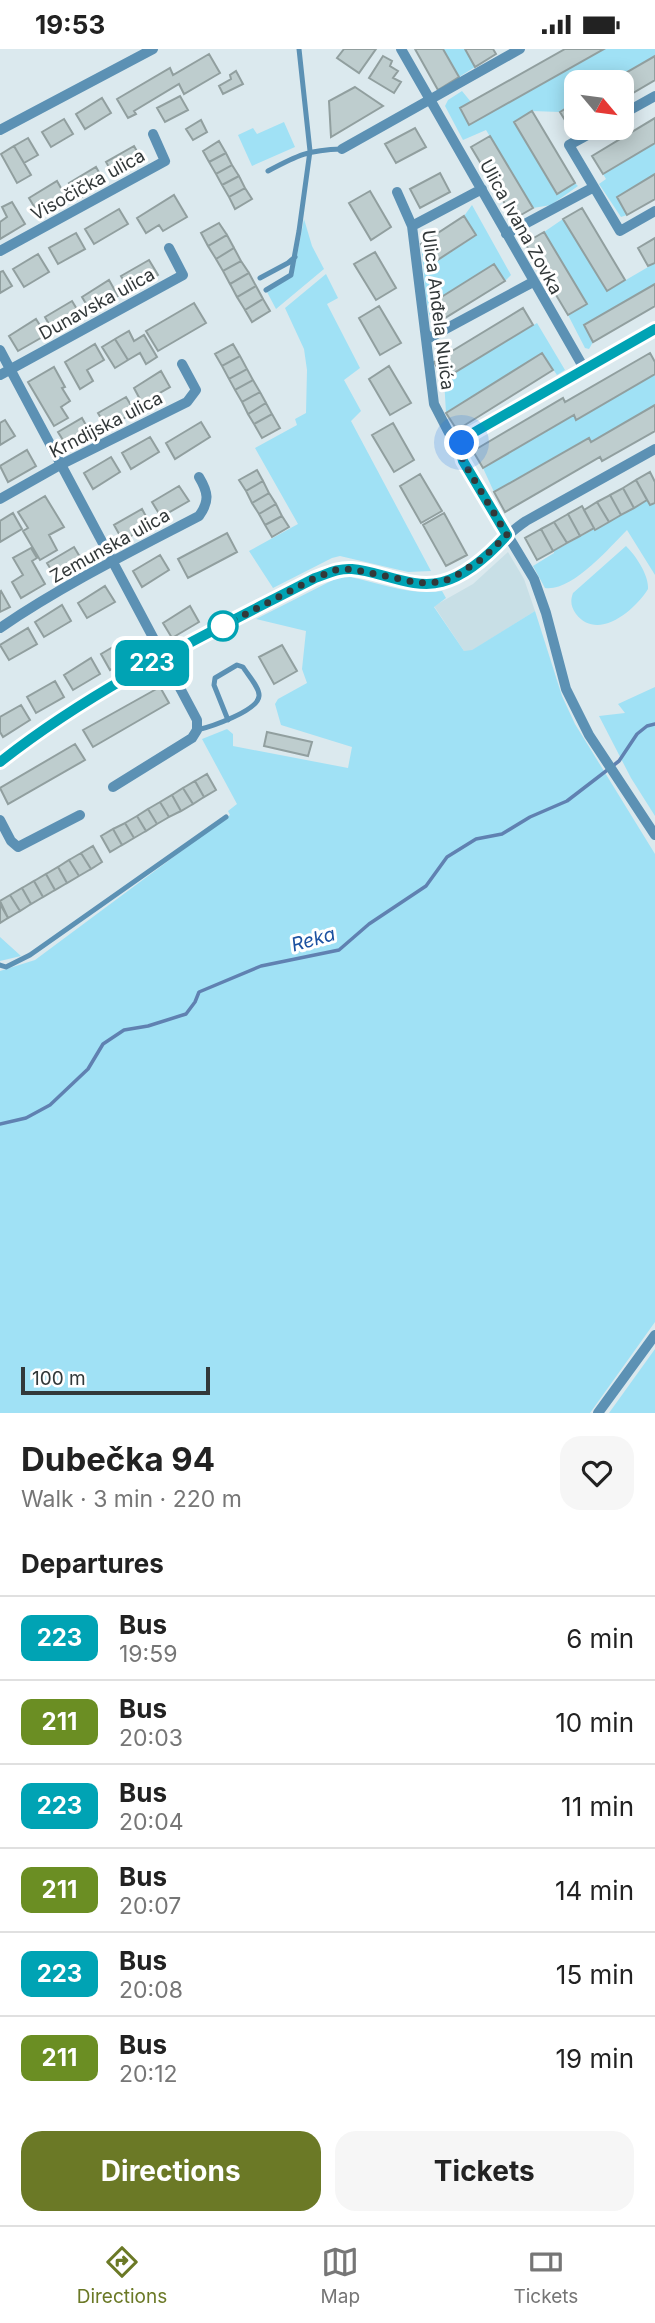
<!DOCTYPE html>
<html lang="en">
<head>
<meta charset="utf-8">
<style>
  body { margin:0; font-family:Inter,sans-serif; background:#f6f6f6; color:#222; height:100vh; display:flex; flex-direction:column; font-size:26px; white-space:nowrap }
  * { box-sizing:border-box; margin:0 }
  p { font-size:23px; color:#767676 }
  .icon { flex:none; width:38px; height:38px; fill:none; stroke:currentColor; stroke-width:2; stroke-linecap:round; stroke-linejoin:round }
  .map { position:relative; height:1364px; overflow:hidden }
  .panel { display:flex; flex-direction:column; background:#fff; flex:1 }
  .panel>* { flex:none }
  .badge { padding:0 14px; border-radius:10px; font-size:24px; line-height:46px }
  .needle { width:46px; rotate:119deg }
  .fabs { position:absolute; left:564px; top:21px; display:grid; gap:14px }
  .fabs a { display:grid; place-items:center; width:70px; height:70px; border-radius:14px; background:#fff; box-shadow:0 4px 18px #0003; font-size:35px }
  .scale { position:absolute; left:21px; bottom:18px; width:189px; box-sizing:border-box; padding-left:7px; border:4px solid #323839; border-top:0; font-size:19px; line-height:24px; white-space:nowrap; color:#323839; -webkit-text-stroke:5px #fff; paint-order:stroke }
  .you { position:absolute; width:35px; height:35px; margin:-18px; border:5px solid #fff; border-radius:50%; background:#1a73e8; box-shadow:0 0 0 10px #1a73e833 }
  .map>.badge { position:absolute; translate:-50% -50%; box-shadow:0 0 0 4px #fff }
  h2 { padding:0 21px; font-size:26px; line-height:63px }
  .round { display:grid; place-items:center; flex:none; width:74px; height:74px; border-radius:21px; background:#f6f6f6 }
  .headline { display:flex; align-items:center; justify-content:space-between; height:119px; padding:0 21px }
  h1 { font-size:33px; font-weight:700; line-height:52px }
  .primary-button { display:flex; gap:14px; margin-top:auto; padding:14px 21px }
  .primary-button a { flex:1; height:80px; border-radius:21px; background:#6b7926; color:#fff; font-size:28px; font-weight:700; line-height:80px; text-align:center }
  .primary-button a+a { background:#f6f6f6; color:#222 }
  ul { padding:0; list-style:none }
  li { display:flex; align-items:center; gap:21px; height:84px; padding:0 21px; border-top:2px solid #e0e0e0 }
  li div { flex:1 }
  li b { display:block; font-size:26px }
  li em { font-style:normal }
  li .badge { min-width:77px; font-weight:700; text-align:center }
  .status { display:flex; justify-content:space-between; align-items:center; height:49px; padding:0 35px; background:#fff; direction:ltr }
  .status svg { height:19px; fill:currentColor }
  .menu { display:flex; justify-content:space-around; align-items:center; height:98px; border-top:2px solid #e0e0e0; background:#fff; font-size:19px; color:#767676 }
  .menu a { display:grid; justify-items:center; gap:4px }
  .menu .on { color:#6b7926 }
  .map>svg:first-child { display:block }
  .built { fill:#c8dfe6 }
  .green { fill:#a0e1f5 }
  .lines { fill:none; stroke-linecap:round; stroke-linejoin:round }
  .stream { stroke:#6081b1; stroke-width:3.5 }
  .building { fill:#becdce; stroke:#919f9f; stroke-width:2 }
  .service { stroke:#5c91b4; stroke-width:5 }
  .minor { stroke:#5c91b4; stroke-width:10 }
  .line-casing { stroke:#fff; stroke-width:16 }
  .line { stroke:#00a3b4; stroke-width:10 }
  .walk { stroke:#323839; stroke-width:7; stroke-dasharray:0 12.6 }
  .stop-dot { fill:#fff; stroke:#00a3b4; stroke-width:3.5 }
  .labels { text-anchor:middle; stroke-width:6; stroke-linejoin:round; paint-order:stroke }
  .street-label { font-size:18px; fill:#323839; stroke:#fff }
  .water-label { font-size:19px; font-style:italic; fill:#1c51a1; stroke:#fff }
</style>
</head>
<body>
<div class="status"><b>19:53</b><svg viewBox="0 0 49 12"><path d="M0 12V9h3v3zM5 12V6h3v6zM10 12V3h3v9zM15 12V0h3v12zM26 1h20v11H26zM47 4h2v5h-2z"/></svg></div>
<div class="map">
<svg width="655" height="1364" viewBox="0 0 655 1364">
  <rect width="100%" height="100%" fill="#dbe9ee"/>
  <path class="built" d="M 508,503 L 524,530 L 535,562 L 471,602 L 464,602 L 434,557 L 473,535 Z"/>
  <path class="green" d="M 443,0 L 465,0 L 475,18 L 459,28 Z
    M 604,0 L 655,0 L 655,7 L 610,33 L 576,33 L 576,53 L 560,63 L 532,62 L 514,73 L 556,145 L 575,134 L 578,137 L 551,156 L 533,159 L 486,81 L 463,91 L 445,57 L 448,51 L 462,42 L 471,53 L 460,59 L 469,76 Z
    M 284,73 L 295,98 L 252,117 L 238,86 L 253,79 L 257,85 Z
    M 655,94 L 655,125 L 617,148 L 627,166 L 621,168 L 599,135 L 606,130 L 603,125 Z
    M 472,156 L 511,226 L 505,232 L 494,216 L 435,252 L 445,269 L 437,275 L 430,270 L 426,249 L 421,195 L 434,214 L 476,187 L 464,167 Z
    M 304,170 L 312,197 L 324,220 L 276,260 L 267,243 L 293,227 Z
    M 563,170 L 607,242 L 655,214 L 655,235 L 584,276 L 593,293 L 589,300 L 585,299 L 568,266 L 587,254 L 544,183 Z
    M 326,225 L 338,249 L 327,255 L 360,319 L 344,331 L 361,362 L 351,372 L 431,522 L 408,523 L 340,507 L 332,509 L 273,539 L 249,502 L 298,475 L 255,399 L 297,376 L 295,370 L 306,364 L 307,321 L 304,300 L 285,259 Z
    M 537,274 L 565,321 L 557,326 L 542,304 L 446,364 L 444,330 Z
    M 655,325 L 655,356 L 591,393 L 588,389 L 494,443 L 483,419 L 574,366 L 577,371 Z
    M 647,451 L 650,456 L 655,454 L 655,526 L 627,481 C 609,499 572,543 545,539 L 533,517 L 554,504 L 554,502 Z
    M 626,497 C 636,507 649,526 648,540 C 635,561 598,593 576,565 C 571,558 570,552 573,544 Z
    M 350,528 C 379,534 412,547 442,542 L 446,549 L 434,558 L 464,602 L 472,601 L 535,562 L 562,647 L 575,675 L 655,805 L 655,1273 L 590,1364 L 0,1364 L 0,922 L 35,911 L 230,766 L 228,762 L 237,755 L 202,690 L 227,680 L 233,685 L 233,697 L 348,719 L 352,698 L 281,676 L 275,655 L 278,650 L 307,634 L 302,620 L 306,582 L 256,570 L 337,529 Z
    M 655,638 L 655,767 L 631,729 L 599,667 L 625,664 L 618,655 Z
    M 0,888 L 21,907 L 0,912 Z
    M 655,1300 L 655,1364 L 609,1364 Z"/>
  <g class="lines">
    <path class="stream" d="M 0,1075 L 26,1069 L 50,1056 L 88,1020 L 103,995 L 124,981 L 148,977 L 186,965 L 195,953 L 199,943 L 261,917 L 339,901 L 369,875 L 426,837 L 447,808 L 476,790 L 502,785 L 530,768 L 567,752 L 619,712 L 637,685 L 647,677 L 655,675"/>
  </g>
  <path class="building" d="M 344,0 L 376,0 L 359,24 L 337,9 Z
    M 415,0 L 443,0 L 459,28 L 438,41 Z
    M 465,0 L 493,0 L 496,5 L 475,18 Z
    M 565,0 L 604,0 L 469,76 L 460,59 Z
    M 209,5 L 220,24 L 184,45 L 179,35 L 134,62 L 136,65 L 128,69 L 117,50 L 170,19 L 173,26 Z
    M 383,7 L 392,12 L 390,17 L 398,22 L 393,29 L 401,33 L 394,44 L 369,29 Z
    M 655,7 L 655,31 L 621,51 L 621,33 L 610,33 Z
    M 236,22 L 243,35 L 223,45 L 219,37 L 231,30 L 230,26 Z
    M 355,38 L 383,57 L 331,88 L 329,52 Z
    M 180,47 L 188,61 L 165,73 L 157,59 Z
    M 102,49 L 111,64 L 85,80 L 76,65 Z
    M 576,53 L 576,78 L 571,81 L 560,63 Z
    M 532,62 L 575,134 L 557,145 L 514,73 Z
    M 655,69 L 655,94 L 603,125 L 592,107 Z
    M 64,70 L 73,85 L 51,98 L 42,83 Z
    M 201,71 L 207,83 L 193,91 L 186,80 Z
    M 415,79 L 426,98 L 396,114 L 385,95 Z
    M 490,87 L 533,159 L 514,170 L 471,98 Z
    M 28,89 L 38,106 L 24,114 L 14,97 Z
    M 219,92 L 226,104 L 209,113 L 203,102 Z
    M 14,97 L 31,126 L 17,134 L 1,105 Z
    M 134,97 L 143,113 L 115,129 L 106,113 Z
    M 226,104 L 232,116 L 216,125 L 209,113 Z
    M 232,116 L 239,127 L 222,136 L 216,125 Z
    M 96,118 L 105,134 L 78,150 L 69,134 Z
    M 440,124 L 450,143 L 420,159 L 410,140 Z
    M 655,125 L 655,150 L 627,166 L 617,148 Z
    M 239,127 L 245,139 L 229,148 L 222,136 Z
    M 57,132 L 66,148 L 38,164 L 29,149 Z
    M 245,139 L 252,150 L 235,160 L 229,148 Z
    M 370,142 L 391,178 L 371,191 L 349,154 Z
    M 174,146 L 187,168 L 163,182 L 159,176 L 146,184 L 137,169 Z
    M 12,153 L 25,175 L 0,190 L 0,173 L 7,168 L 2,158 Z
    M 582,159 L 625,231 L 607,242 L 563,170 Z
    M 119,160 L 128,175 L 94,195 L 85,180 Z
    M 464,167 L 476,186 L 433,214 L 421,195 Z
    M 219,174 L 227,186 L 208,197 L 201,184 Z
    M 544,183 L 587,255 L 568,266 L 525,194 Z
    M 76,184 L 85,200 L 58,215 L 49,199 Z
    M 227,186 L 234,199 L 216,210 L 208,197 Z
    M 655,189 L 655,214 L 648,217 L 638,199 Z
    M 234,199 L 241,212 L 223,222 L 216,210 Z
    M 375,203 L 396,239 L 376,251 L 354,215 Z
    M 38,205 L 49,223 L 24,238 L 13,220 Z
    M 149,211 L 158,226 L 130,242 L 121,227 Z
    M 241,212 L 249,224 L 230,235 L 223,222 Z
    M 494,215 L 505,232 L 445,269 L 435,252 Z
    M 3,222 L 12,237 L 0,244 L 0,223 Z
    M 249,224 L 256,237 L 237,248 L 230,235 Z
    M 109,231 L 118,247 L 91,263 L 82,248 Z
    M 655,235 L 655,257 L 593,293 L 584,276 Z
    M 256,237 L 263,250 L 245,261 L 237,248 Z
    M 263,250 L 270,262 L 252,273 L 245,261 Z
    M 72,252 L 81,267 L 54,284 L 45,268 Z
    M 194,254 L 206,274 L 158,302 L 146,282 Z
    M 379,257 L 401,294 L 380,306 L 359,269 Z
    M 523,259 L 533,276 L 444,330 L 434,313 Z
    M 36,270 L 46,286 L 18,302 L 9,287 Z
    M 129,282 L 134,292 L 144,286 L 157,308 L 146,315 L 140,304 L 128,311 L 115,290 Z
    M 115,290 L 128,311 L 115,319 L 102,298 Z
    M 95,295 L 104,311 L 87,321 L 93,332 L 80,340 L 65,313 Z
    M 233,295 L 240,307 L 222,317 L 215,305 Z
    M 542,304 L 553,321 L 457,381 L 446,364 Z
    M 650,304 L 655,313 L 655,325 L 576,371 L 574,366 L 483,419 L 473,402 L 563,349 L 565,353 Z
    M 240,307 L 247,320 L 229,330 L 222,317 Z
    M 389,317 L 411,354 L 390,366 L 369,330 Z
    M 54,318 L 65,338 L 62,339 L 70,352 L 61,358 L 68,369 L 54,377 L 28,333 Z
    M 247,320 L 253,331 L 235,341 L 229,330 Z
    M 161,322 L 170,338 L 142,354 L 134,339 Z
    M 253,331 L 260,343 L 242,353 L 235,341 Z
    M 260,343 L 266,354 L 248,365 L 242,353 Z
    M 126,348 L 135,363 L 107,379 L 98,364 Z
    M 266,354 L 272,365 L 254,375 L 248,365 Z
    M 655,356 L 655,382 L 602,412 L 600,408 L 505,463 L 494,443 L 589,389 L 591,393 Z
    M 272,365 L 280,379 L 262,389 L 254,375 Z
    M 82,369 L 92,387 L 69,401 L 58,383 Z
    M 5,371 L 15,387 L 0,396 L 0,374 Z
    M 201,373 L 210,388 L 175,410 L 166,394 Z
    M 393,374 L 414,411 L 394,423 L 372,386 Z
    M 150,388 L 159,403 L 131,420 L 122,404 Z
    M 27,401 L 36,417 L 8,433 L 0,417 Z
    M 111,408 L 120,423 L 93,440 L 84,424 Z
    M 257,421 L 263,432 L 246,442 L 239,431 Z
    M 650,423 L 655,433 L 655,454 L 650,456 L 636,431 Z
    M 420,425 L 442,462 L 421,474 L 400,437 Z
    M 636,431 L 647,451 L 634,459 L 623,439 Z
    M 263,432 L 269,444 L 252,454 L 246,442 Z
    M 179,437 L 189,452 L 161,468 L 152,453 Z
    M 623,439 L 634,459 L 621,466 L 610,446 Z
    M 269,444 L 276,455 L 259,465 L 252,454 Z
    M 610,446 L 621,466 L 609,473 L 597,453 Z
    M 45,447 L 64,478 L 49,486 L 57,501 L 40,511 L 23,482 L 28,479 L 18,463 Z
    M 597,453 L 609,473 L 595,481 L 584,461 Z
    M 276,455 L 282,467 L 265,476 L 259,465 Z
    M 582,457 L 594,479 L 580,487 L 568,465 Z
    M 142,460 L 150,475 L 123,492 L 114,476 Z
    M 13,464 L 22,480 L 0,493 L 0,472 Z
    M 444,464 L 467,506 L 446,517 L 423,476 Z
    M 568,465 L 580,487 L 567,494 L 554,473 Z
    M 282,467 L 289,478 L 272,488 L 265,476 Z
    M 554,473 L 567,494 L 553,502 L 541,480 Z
    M 541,480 L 553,502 L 537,511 L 525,489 Z
    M 227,484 L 237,503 L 188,529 L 178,510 Z
    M 74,498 L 83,513 L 56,529 L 47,514 Z
    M 31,499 L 37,509 L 32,512 L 45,535 L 21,549 L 12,533 L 23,526 L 13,509 Z
    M 160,506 L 169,521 L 142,538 L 133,522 Z
    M 105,537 L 115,553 L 87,569 L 78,554 Z
    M 1,542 L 10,558 L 0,563 L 0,543 Z
    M 62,556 L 71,572 L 44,588 L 35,573 Z
    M 190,557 L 199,573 L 172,589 L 163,574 Z
    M 28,579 L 37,595 L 9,611 L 0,596 Z
    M 128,589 L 137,604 L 110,621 L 101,605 Z
    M 282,596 L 297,622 L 274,635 L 259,608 Z
    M 91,609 L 100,625 L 73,641 L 64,626 Z
    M 55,632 L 64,648 L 36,664 L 27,648 Z
    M 160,638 L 169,654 L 93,698 L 83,681 Z
    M 21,656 L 30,671 L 3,688 L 0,683 L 0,668 Z
    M 267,683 L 312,693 L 308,707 L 264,697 Z
    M 75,695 L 85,711 L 8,755 L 0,739 Z
    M 207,725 L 216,741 L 204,748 L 195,732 Z
    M 195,732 L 204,748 L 193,755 L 183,739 Z
    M 183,739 L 193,755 L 181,762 L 172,746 Z
    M 172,746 L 181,762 L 169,768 L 160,753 Z
    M 160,753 L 169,768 L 157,775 L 148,760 Z
    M 148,760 L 157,775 L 146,782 L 137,767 Z
    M 137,767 L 146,782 L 134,789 L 125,774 Z
    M 125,774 L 134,789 L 122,796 L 113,780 Z
    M 113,780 L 122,796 L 110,803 L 101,787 Z
    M 93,797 L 102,813 L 91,820 L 81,804 Z
    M 81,804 L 91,820 L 79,827 L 69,811 Z
    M 69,811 L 79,827 L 67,834 L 58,818 Z
    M 58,818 L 67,834 L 55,841 L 46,825 Z
    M 46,825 L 55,841 L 43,848 L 34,832 Z
    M 34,832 L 43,848 L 31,855 L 22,839 Z
    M 22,839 L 31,855 L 20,862 L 10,846 Z
    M 10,846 L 20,862 L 8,869 L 0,852 Z
    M 0,855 L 8,869 L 0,874 Z"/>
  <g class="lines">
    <path class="service" d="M 268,122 C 298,106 308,101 342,100
      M 260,229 L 288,214 L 295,208
      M 266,241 L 291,226 L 299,182 L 310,102 L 299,0
      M 197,681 C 210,678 258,662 259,647 C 260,639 248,626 243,618 L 237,616 L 215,629 L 214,636 L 228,671
      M 0,916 L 6,918 L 30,906 L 226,768"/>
    <path class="minor" d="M 401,0 L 585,321
      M 621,66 L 655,47
      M 600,79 L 569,96 L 620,182 L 655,162
      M 0,81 L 153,0
      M 342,100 L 520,0
      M 397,143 L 412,177 L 434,355 L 449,384 L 462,394
      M 412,177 L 482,140
      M 506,185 L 594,138
      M 0,202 L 165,112 L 153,85
      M 655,280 L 472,383 C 462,390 458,400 463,412 L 534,530 L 546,564 L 566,640 L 589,686 L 655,786
      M 427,290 L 533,233
      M 0,301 L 197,671 L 197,681 L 192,689 L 113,738
      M 0,326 L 183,226 L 169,199
      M 0,450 L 62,415 L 187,353 L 196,341 L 182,315
      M 0,579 C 63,536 132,502 199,467 C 210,452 208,443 199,428
      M 0,713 C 96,636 207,585 315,529 C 327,524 339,519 352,520 C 380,523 414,541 443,533 C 477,522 497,491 526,472 L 655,400
      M 0,771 L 11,792 L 18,798 L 80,766
      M 598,1364 L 655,1286"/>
  </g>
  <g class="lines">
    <defs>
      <path id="line" d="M 0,713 C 96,637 207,585 315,529 C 327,525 338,519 352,520 C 380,522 413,541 442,533 C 468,526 490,505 507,486 L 463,412 L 460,400 L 466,388 L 655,280"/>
    </defs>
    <use href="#line" class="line-casing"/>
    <use href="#line" class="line"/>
    <path class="walk" d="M 223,577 L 315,529 L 335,521 L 351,520 L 419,534 L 441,533 L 454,528 L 482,510 L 507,486 L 463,412 L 460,400 L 462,394"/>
  </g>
  <circle class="stop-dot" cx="223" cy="577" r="14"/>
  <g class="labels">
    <g class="street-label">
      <text transform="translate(88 136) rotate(-29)" y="6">Visočička ulica</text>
      <text transform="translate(521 178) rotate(61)" y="6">Ulica Ivana Zovka</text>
      <text transform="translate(97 255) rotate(-29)" y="6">Dunavska ulica</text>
      <text transform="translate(438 261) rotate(83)" y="6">Ulica Anđela Nuića</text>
      <text transform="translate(106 376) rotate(-27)" y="6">Krndijska ulica</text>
      <text transform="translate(110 497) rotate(-29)" y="6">Zemunska ulica</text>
    </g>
    <g class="water-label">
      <text transform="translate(313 890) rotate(-16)" y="7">Reka</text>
    </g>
  </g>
</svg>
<div class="fabs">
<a><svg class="needle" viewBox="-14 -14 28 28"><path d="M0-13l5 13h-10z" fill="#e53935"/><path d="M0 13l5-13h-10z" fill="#767676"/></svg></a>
</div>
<div class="scale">100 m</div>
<div class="you" style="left:462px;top:394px"></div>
<b class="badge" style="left:152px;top:614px;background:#00a3b4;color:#fff">223</b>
</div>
<section class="panel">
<div class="headline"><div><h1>Dubečka 94</h1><p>Walk · 3 min · 220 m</p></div><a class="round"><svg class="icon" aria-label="heart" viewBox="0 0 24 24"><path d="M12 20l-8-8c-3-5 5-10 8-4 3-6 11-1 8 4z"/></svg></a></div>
<h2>Departures</h2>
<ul>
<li><span class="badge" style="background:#00a3b4;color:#fff">223</span><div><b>Bus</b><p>19:59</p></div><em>6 min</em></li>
<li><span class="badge" style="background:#6b8e23;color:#fff">211</span><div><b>Bus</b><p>20:03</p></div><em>10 min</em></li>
<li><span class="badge" style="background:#00a3b4;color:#fff">223</span><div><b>Bus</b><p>20:04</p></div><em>11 min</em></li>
<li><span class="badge" style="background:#6b8e23;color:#fff">211</span><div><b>Bus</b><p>20:07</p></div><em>14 min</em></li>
<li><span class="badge" style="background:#00a3b4;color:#fff">223</span><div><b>Bus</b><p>20:08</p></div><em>15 min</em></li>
<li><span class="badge" style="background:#6b8e23;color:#fff">211</span><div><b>Bus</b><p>20:12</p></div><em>19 min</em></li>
</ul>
<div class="primary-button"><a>Directions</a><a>Tickets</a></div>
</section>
<nav class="menu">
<a class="on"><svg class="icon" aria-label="directions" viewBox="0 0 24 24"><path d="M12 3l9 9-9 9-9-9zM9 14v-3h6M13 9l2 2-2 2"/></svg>Directions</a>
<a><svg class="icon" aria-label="map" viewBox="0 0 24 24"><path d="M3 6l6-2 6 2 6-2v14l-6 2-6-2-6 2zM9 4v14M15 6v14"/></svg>Map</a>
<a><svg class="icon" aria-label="tickets" viewBox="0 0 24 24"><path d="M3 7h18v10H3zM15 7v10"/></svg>Tickets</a>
</nav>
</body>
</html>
